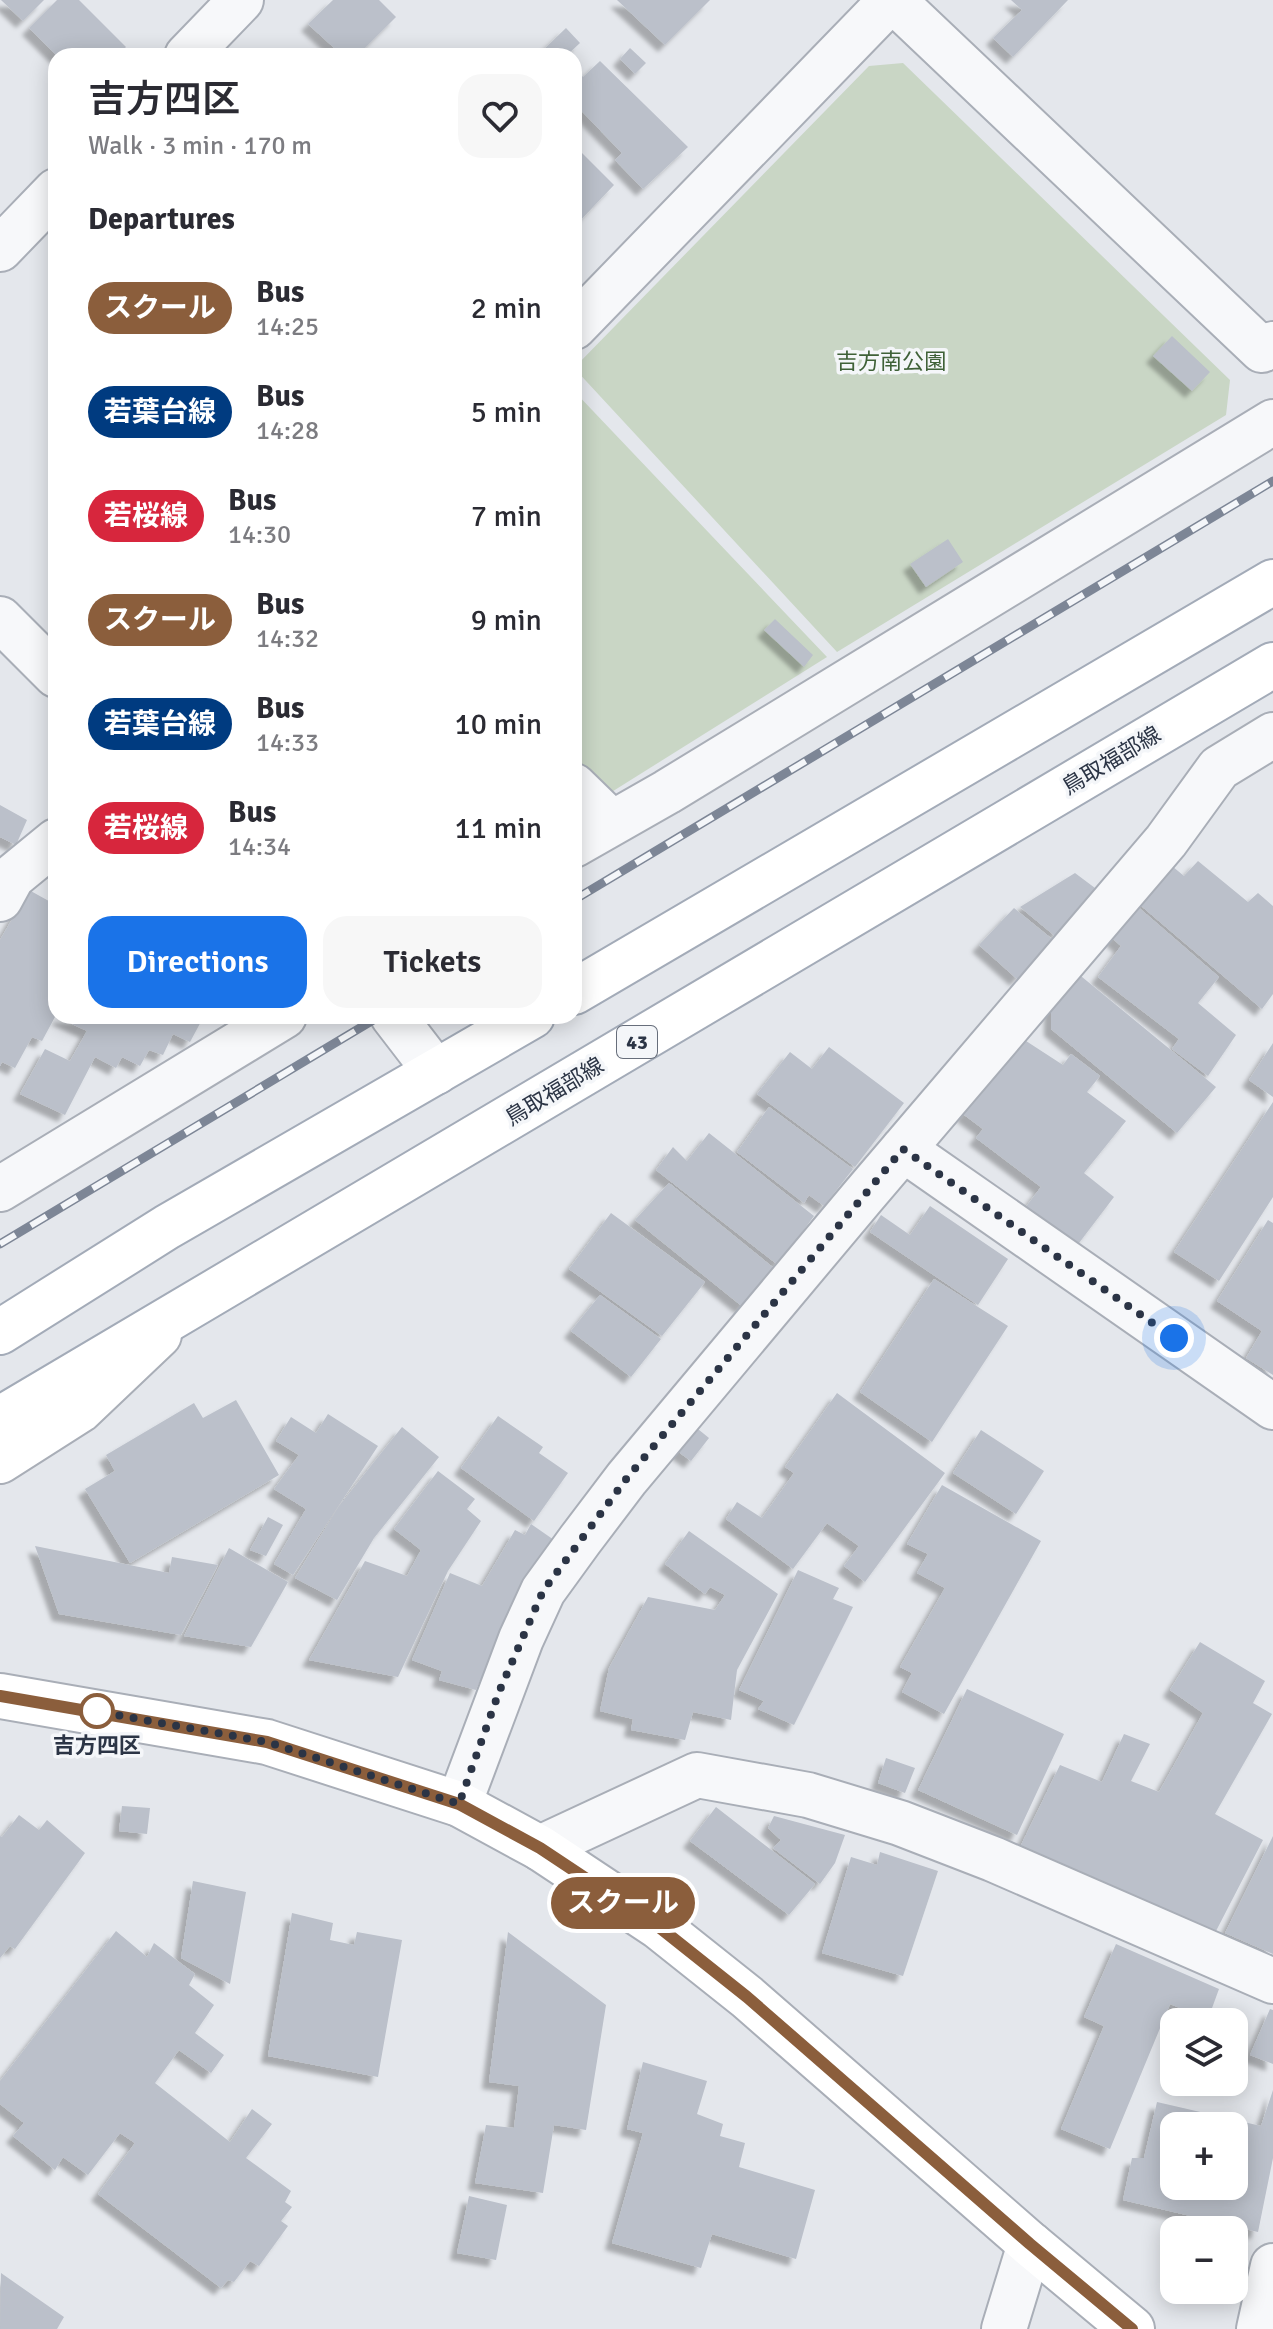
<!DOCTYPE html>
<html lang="en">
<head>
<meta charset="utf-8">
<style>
  body { margin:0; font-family:Signika,"Noto Sans JP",sans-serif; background:#f7f7f7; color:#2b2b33; height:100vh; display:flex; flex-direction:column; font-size:30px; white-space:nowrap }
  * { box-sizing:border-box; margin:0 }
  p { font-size:26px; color:#7c7c81 }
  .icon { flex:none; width:44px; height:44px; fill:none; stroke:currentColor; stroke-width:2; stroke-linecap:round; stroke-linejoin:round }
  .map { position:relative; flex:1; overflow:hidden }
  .panel { position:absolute; left:48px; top:48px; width:534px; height:976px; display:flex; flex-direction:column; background:#fff; border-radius:24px; box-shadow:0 4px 20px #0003 }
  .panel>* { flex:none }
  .badge { padding:0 16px; border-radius:26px; font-size:28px; line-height:52px }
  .controls { position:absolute; left:1160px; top:2008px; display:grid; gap:16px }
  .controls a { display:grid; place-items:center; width:88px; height:88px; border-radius:16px; background:#fff; box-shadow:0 4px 20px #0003; font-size:40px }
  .you { position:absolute; width:40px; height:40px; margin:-20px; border:6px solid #fff; border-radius:50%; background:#1a73e8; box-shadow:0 0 0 12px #1a73e833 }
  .map>.badge { position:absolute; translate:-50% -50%; box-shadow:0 0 0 4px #fff }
  h2 { padding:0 40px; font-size:30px; line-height:72px }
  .round { display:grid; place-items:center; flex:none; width:84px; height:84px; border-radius:24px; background:#f7f7f7 }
  .summary { display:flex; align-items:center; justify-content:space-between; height:136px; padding:0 40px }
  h1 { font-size:38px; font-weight:600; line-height:60px }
  .primary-button { display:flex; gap:16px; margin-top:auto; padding:16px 40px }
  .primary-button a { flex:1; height:92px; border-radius:24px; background:#1a73e8; color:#fff; font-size:32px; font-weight:600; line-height:92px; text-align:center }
  .primary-button a+a { background:#f7f7f7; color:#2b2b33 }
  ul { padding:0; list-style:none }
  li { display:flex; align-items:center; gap:24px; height:104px; padding:0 40px }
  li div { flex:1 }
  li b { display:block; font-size:30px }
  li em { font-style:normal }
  li .badge { min-width:88px; font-weight:700; text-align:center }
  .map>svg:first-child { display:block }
  .green { fill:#c9d6c5 }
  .building { fill:#bbc0ca; fill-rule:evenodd; filter:url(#shadow) }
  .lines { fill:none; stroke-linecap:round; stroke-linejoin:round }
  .minor-casing { stroke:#a9aeb7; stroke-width:48 }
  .secondary-casing { stroke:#a9aeb7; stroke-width:48 }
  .primary-casing { stroke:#a3abb8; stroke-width:48 }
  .minor { stroke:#f7f8fa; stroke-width:44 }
  .secondary { stroke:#fff; stroke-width:44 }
  .primary { stroke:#fff; stroke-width:44 }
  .rail-casing { stroke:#7d8696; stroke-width:9 }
  .rail { stroke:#f4f6f9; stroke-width:6; stroke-dasharray:18; stroke-linecap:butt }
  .line-casing { stroke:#fff; stroke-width:18 }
  .line { stroke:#8b5e3c; stroke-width:12 }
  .walk { stroke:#2b3445; stroke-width:8; stroke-dasharray:0 14.4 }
  .stop-dot { fill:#fff; stroke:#8b5e3c; stroke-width:4 }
  .labels { text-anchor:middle; stroke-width:7; stroke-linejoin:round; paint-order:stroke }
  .shield { fill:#f4f6f9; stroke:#676e7b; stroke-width:2 }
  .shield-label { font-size:20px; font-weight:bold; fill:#2b3445 }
  .park-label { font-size:22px; fill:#3f6138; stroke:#f4f6f9 }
  .street-label { font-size:22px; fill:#2b3445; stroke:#f4f6f9 }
  .stop-label { font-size:22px; font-weight:bold; fill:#2b3445; stroke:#f4f6f9 }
</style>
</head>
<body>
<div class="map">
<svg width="1273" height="2329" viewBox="0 0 1273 2329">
  <defs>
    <filter id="shadow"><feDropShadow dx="-7" dy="7" stdDeviation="2" flood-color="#0004"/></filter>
  </defs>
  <rect width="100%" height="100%" fill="#e4e7ec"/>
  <path class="green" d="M 903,63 L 1230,380 L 1226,415 L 837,652 L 574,368 L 869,66 Z
    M 574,391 L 827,657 L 610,793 L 574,758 Z"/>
  <path class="building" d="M 1,0 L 44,0 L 23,21 Z
    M 57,0 L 79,0 L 126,47 L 117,56 L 57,56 L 29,28 Z
    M 333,0 L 379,0 L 396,17 L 357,56 L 343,56 L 308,24 Z
    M 617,0 L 710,0 L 665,45 Z
    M 1011,0 L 1068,0 L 1013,57 L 993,38 L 1022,10 Z
    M 566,28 L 580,43 L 566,56 L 537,56 Z
    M 630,48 L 646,63 L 635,74 L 620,59 Z
    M 600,61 L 688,147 L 643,189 L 615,160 L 622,153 L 574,103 L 574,66 L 583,77 Z
    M 574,145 L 614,185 L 574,227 Z
    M 1172,336 L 1210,372 L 1192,391 L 1153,356 Z
    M 948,539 L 963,562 L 926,587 L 910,564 Z
    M 775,619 L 813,655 L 804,667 L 764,630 Z
    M 0,805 L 27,820 L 16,845 L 0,837 Z
    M 1198,861 L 1248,902 L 1258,893 L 1273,906 L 1273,994 L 1262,1009 L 1139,904 L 1172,866 L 1184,876 Z
    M 1075,873 L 1095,888 L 1055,936 L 1020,907 Z
    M 29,890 L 56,905 L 56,1015 L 42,1041 L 32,1037 L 15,1068 L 2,1062 L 0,1066 L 0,940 Z
    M 1138,907 L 1219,977 L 1198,1003 L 1236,1035 L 1208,1076 L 1172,1049 L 1179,1039 L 1098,977 L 1121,946 L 1112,938 Z
    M 1014,908 L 1052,939 L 1017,979 L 979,945 Z
    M 1076,972 L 1216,1087 L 1177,1133 L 1051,1029 L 1051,1001 Z
    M 60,1016 L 204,1016 L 190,1042 L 173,1034 L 163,1055 L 149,1050 L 140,1066 L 122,1057 L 116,1068 L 95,1057 L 65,1115 L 20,1094 L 45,1049 L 70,1061 L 87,1031 L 59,1018 Z
    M 1023,1039 L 1063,1065 L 1071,1054 L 1100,1076 L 1087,1092 L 1126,1121 L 1084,1173 L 1114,1197 L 1079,1243 L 1025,1208 L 1041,1187 L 976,1138 L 983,1129 L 963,1114 Z
    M 1273,1043 L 1273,1097 L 1249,1080 Z
    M 829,1047 L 904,1103 L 855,1167 L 757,1094 L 790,1052 L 812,1069 Z
    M 1273,1102 L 1273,1197 L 1219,1281 L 1174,1252 Z
    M 769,1107 L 853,1169 L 824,1206 L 809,1195 L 804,1203 L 737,1152 Z
    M 709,1133 L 814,1216 L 778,1265 L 656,1170 L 673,1147 L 687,1161 Z
    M 669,1183 L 775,1269 L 743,1307 L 635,1220 Z
    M 930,1206 L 1008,1259 L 978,1305 L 870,1232 L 881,1215 L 910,1235 Z
    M 611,1213 L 705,1282 L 662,1336 L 569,1269 Z
    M 1268,1220 L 1273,1223 L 1273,1375 L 1246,1358 L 1262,1331 L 1217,1301 Z
    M 934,1279 L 1008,1326 L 932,1442 L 860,1392 Z
    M 600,1295 L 661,1339 L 631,1377 L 571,1331 Z
    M 837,1393 L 945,1473 L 865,1582 L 844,1566 L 859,1546 L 827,1523 L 793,1569 L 726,1519 L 737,1502 L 762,1518 L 794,1473 L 785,1467 Z
    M 236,1400 L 279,1475 L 130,1563 L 85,1489 L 115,1471 L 106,1455 L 194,1403 L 203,1418 Z
    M 328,1414 L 378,1446 L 293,1575 L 274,1564 L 306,1509 L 274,1489 L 299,1455 L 276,1441 L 291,1417 L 316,1433 Z
    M 498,1416 L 543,1447 L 539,1453 L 568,1473 L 534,1521 L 461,1468 Z
    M 693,1425 L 709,1438 L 691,1461 L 673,1448 Z
    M 402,1427 L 439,1457 L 374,1538 L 337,1600 L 295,1578 L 339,1506 Z
    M 981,1430 L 1044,1471 L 1016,1514 L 953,1473 Z
    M 438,1471 L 475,1499 L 467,1509 L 481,1521 L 448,1571 L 398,1677 L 309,1660 L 365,1561 L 407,1576 L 421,1550 L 394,1529 Z
    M 942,1485 L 1041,1541 L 944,1714 L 902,1692 L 912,1673 L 900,1667 L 945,1588 L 917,1573 L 928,1554 L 907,1544 Z
    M 268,1517 L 283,1525 L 266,1556 L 250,1550 Z
    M 531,1524 L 554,1540 L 518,1595 L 476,1690 L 439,1680 L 442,1671 L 412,1660 L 450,1573 L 482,1586 L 515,1530 L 525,1535 Z
    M 689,1531 L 778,1594 L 737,1670 L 731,1720 L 693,1712 L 685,1740 L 631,1730 L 633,1719 L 600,1711 L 609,1668 L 648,1597 L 715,1610 L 725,1595 L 710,1587 L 705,1594 L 665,1564 Z
    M 35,1546 L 169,1573 L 172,1557 L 218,1565 L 181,1635 L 59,1614 Z
    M 229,1548 L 288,1582 L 251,1647 L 184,1636 Z
    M 798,1570 L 839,1588 L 833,1599 L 853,1607 L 794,1725 L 758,1709 L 764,1701 L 739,1690 Z
    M 1200,1642 L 1265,1681 L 1253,1703 L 1272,1714 L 1215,1814 L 1263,1840 L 1216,1931 L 1021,1845 L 1060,1765 L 1102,1782 L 1124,1734 L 1150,1744 L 1131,1781 L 1159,1792 L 1203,1713 L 1170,1690 Z
    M 967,1689 L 1064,1734 L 1017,1835 L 918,1790 Z
    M 886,1758 L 915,1768 L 905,1793 L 878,1783 Z
    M 122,1806 L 150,1808 L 147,1834 L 119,1831 Z
    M 716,1807 L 815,1884 L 789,1915 L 690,1841 Z
    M 19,1815 L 39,1830 L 47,1820 L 85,1853 L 15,1949 L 10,1946 L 0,1958 L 0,1836 L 2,1837 Z
    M 774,1816 L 845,1835 L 835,1863 L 820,1884 L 773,1848 L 781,1840 L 768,1828 Z
    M 1273,1836 L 1273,1954 L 1225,1933 Z
    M 880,1852 L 938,1871 L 903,1976 L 822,1953 L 851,1857 L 877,1865 Z
    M 193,1881 L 246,1892 L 230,1984 L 181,1958 Z
    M 292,1913 L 333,1923 L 330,1940 L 354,1945 L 357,1932 L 402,1940 L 378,2077 L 268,2056 Z
    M 116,1931 L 147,1957 L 154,1943 L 195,1974 L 189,1985 L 214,2005 L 195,2033 L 224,2055 L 211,2073 L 179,2050 L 155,2083 L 230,2142 L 252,2109 L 272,2124 L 246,2158 L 291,2191 L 285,2202 L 292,2207 L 281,2221 L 288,2226 L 259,2266 L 250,2261 L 234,2282 L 228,2280 L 221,2288 L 98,2194 L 135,2143 L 120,2133 L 88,2175 L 63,2157 L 55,2170 L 13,2136 L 24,2123 L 0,2104 L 0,2081 Z
    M 508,1932 L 606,2005 L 586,2130 L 554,2125 L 543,2193 L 475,2183 L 486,2125 L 514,2128 L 519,2086 L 489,2082 Z
    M 1116,1944 L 1219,1989 L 1208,2019 L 1170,2004 L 1110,2149 L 1061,2129 L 1104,2026 L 1084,2017 Z
    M 1270,2009 L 1273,2010 L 1273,2064 L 1250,2055 Z
    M 643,2062 L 707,2081 L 697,2114 L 723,2124 L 720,2136 L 745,2143 L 739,2167 L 815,2190 L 796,2259 L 712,2234 L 701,2268 L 612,2243 L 643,2133 L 627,2129 Z
    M 1273,2090 L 1273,2158 L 1258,2232 L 1123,2200 L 1132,2158 L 1144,2158 L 1157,2102 L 1261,2126 ZM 1174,2126 L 1234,2126 L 1234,2186 L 1174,2186 Z
    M 469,2196 L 507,2205 L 496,2260 L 457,2253 Z
    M 1,2273 L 64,2317 L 57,2329 L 0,2329 Z"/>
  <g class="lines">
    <defs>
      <path id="minor" d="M 893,0 L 1262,350 L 1273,344
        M 187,56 L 241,0
        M 0,249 L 56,191
        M 574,327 L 891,0
        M 0,619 L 56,675
        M 574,786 L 612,823
        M 574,845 L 667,792 L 1273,422
        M 0,899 L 12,877 L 56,841
        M 393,1016 L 436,1072
        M 903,1149 L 1273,1407
        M 0,1189 L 284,1016
        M 459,1804 L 521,1639 L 543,1591 L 580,1540 L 627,1478 L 864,1195 L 1166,841 L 1219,768 L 1273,735
        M 540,1848 L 697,1775 L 808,1795 L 900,1823 L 993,1859 L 1273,1981
        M 1004,2329 L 1030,2244
        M 1259,2329 L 1273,2266"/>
      <path id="secondary" d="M 0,1461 L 80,1410 L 159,1335
        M 0,1696 L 267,1742 L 459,1804 L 540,1848 L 659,1927 L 747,1997 L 1030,2244 L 1132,2329"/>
      <path id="primary" d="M 574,992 L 1273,582
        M 0,1332 L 167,1227 L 532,1016
        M 0,1419 L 1273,665"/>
    </defs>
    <use href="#minor" class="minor-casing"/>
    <use href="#secondary" class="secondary-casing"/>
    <use href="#primary" class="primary-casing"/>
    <use href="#minor" class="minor"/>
    <use href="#secondary" class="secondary"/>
    <use href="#primary" class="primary"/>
    <defs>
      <path id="rail" d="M 574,900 L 1273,481
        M 0,1244 L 380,1016"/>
    </defs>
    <use href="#rail" class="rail-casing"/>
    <use href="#rail" class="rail"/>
  </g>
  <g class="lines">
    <defs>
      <path id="line" d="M 0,1696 L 267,1742 L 459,1804 L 540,1848 L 659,1927 L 747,1997 L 1030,2244 L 1132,2329"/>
    </defs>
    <use href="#line" class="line-casing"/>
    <use href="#line" class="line"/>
    <path class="walk" d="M 97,1711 L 94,1711 L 267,1742 L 459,1804 L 499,1692 L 543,1591 L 627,1478 L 903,1149 L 1174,1338"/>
  </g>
  <circle class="stop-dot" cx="97" cy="1711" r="16"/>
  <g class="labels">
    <rect class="shield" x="617" y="1026" width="40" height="32" rx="6"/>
    <g class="shield-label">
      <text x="637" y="1049">43</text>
    </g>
    <g class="park-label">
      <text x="891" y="369">吉方南公園</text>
    </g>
    <g class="street-label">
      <text transform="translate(1111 760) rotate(-31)" y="8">鳥取福部線</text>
      <text transform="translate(554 1091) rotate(-31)" y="8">鳥取福部線</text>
    </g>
    <g class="stop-label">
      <text x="97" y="1753">吉方四区</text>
    </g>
  </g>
</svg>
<div class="controls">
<a><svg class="icon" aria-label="layers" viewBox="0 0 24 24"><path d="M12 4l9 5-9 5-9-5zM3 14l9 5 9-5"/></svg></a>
<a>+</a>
<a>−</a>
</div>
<div class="you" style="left:1174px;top:1338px"></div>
<b class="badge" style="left:623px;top:1903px;background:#8b5e3c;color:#fff">スクール</b>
<section class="panel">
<div class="summary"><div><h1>吉方四区</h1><p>Walk · 3 min · 170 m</p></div><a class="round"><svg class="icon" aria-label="heart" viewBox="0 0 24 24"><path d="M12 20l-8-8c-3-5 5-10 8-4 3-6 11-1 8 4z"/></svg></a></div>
<h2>Departures</h2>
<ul>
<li><span class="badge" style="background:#8b5e3c;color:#fff">スクール</span><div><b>Bus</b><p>14:25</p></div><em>2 min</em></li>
<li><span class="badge" style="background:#003b80;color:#fff">若葉台線</span><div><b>Bus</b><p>14:28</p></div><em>5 min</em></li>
<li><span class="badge" style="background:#d7263d;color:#fff">若桜線</span><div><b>Bus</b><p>14:30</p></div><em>7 min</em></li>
<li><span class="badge" style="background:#8b5e3c;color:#fff">スクール</span><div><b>Bus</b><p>14:32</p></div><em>9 min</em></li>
<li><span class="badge" style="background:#003b80;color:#fff">若葉台線</span><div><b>Bus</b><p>14:33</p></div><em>10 min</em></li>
<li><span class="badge" style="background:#d7263d;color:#fff">若桜線</span><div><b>Bus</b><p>14:34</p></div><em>11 min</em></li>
</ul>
<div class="primary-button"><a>Directions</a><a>Tickets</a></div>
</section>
</div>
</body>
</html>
